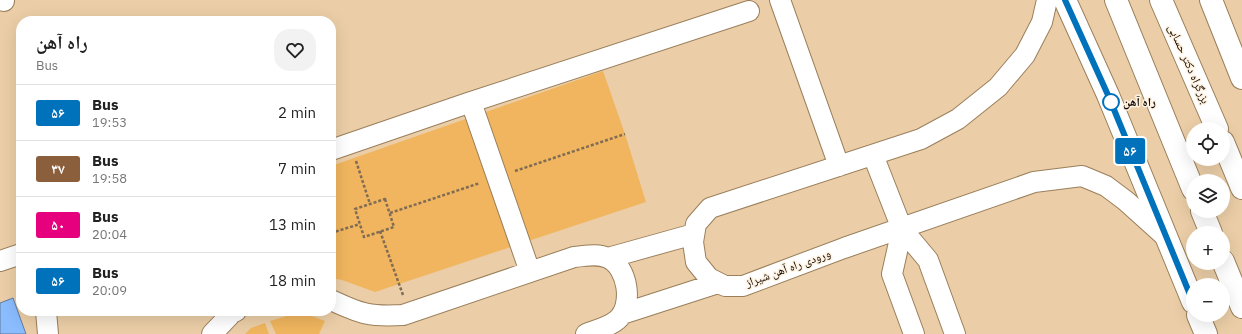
<!DOCTYPE html>
<html lang="en">
<head>
<meta charset="utf-8">
<style>
  body { margin:0; font-family:"IBM Plex Sans","Noto Naskh Arabic",sans-serif; background:#f2f2f2; color:#222; height:100vh; display:flex; flex-direction:column; font-size:15px; white-space:nowrap }
  * { box-sizing:border-box; margin:0 }
  p { font-size:13px; color:#767676 }
  .icon { flex:none; width:22px; height:22px; fill:none; stroke:currentColor; stroke-width:2; stroke-linecap:round; stroke-linejoin:round }
  .map { position:relative; flex:1; overflow:hidden }
  .sheet { position:absolute; left:16px; top:16px; width:320px; height:300px; display:flex; flex-direction:column; background:#fff; border-radius:16px; box-shadow:0 4px 16px #0002 }
  .sheet>* { flex:none }
  .badge { padding:0 8px; border-radius:3px; font-size:14px; line-height:26px }
  .buttons { position:absolute; left:1186px; top:122px; display:grid; gap:8px }
  .buttons a { display:grid; place-items:center; width:44px; height:44px; border-radius:50%; background:#fff; box-shadow:0 4px 16px #0002; font-size:20px }
  .map>.badge { position:absolute; translate:-50% -50%; box-shadow:0 0 0 2px #fff }
  .round { display:grid; place-items:center; flex:none; width:42px; height:42px; border-radius:16px; background:#f2f2f2 }
  .summary { display:flex; align-items:center; justify-content:space-between; height:68px; padding:0 20px }
  h1 { font-size:19px; font-weight:800; line-height:30px }
  ul { padding:0; list-style:none }
  li { display:flex; align-items:center; gap:12px; height:56px; padding:0 20px; border-top:1px solid #e0e0e0 }
  li div { flex:1 }
  li b { display:block; font-size:15px }
  li em { font-style:normal }
  li .badge { min-width:44px; font-weight:700; text-align:center }
  .map>svg:first-child { display:block }
  .green { fill:#f0b55e }
  .building { fill:#8abcfe; stroke:#617b9d }
  .lines { fill:none; stroke-linecap:round; stroke-linejoin:round }
  .minor-casing { stroke:#9a7f5b; stroke-width:22 }
  .major-casing { stroke:#9a7f5b; stroke-width:24 }
  .highway-casing { stroke:#9a7f5b; stroke-width:24 }
  .path { stroke:#806c54; stroke-width:2.5; stroke-dasharray:3 2; stroke-linecap:butt }
  .minor { stroke:#fff; stroke-width:20 }
  .major { stroke:#fff; stroke-width:22 }
  .highway { stroke:#fff; stroke-width:22 }
  .line-casing { stroke:#fff; stroke-width:9 }
  .line { stroke:#0072bc; stroke-width:6 }
  .stop-dot { fill:#fff; stroke:#0072bc; stroke-width:2 }
  .labels { text-anchor:middle; stroke-width:3; stroke-linejoin:round; paint-order:stroke }
  .street-label { font-size:12px; fill:#140a01; stroke:#fef2e2 }
  .stop-label { font-size:12px; font-weight:bold; fill:#140a01; stroke:#fef2e2; text-anchor:start }
</style>
</head>
<body>
<div class="map">
<svg width="1242" height="334" viewBox="0 0 1242 334">
  <rect width="100%" height="100%" fill="#ebcea7"/>
  <path class="green" d="M 603,71 L 625,134 L 646,202 L 375,292 L 342,280 L 331,278 L 331,166 Z
    M 290,315 L 309,315 L 325,321 L 319,334 L 276,334 L 270,321 Z
    M 265,323 L 269,334 L 245,334 L 251,328 Z"/>
  <path class="building" d="M 13,298 L 26,334 L 0,334 L 0,303 Z"/>
  <g class="lines">
    <defs>
      <path id="minor" d="M 4,0 L 4,1
        M 780,0 L 839,166
        M 1047,0 L 1042,22 L 1025,55 L 998,87 L 958,119 L 921,139 L 710,208 L 696,224 L 693,242 L 696,262 L 709,278 L 725,286 L 743,286 L 844,248 L 1034,182 L 1082,176 L 1106,186 L 1126,201 L 1166,237
        M 471,102 L 749,11
        M 331,150 L 471,102 L 530,272
        M 873,155 L 902,229 L 928,260 L 955,334
        M 902,229 L 892,274 L 914,334
        M 608,258 L 694,234
        M 0,261 L 21,254
        M 331,300 C 361,314 370,317 403,315 L 574,257 C 586,256 597,253 608,258 C 628,267 634,306 617,320 C 609,327 596,330 586,334
        M 46,311 L 48,334
        M 622,314 L 718,283
        M 212,334 L 232,313 L 236,311"/>
      <path id="major" d="M 1065,0 L 1108,95 L 1193,302
        M 1211,0 L 1242,78
        M 1198,315 L 1206,334"/>
      <path id="highway" d="M 1116,0 L 1193,189
        M 1161,0 L 1217,129
        M 1223,142 L 1242,188
        M 1202,211 L 1211,233
        M 1223,261 L 1242,307"/>
    </defs>
    <use href="#minor" class="minor-casing"/>
    <use href="#major" class="major-casing"/>
    <use href="#highway" class="highway-casing"/>
    <path class="path" d="M 356,161 L 370,204
      M 515,171 L 625,134
      M 385,199 L 394,227 L 364,237 L 355,209 Z
      M 390,213 L 480,183
      M 380,231 L 403,295
      M 331,233 L 360,224"/>
    <use href="#minor" class="minor"/>
    <use href="#major" class="major"/>
    <use href="#highway" class="highway"/>
  </g>
  <g class="lines">
    <defs>
      <path id="line" d="M 1065,0 L 1108,95 L 1193,302"/>
    </defs>
    <use href="#line" class="line-casing"/>
    <use href="#line" class="line"/>
  </g>
  <circle class="stop-dot" cx="1111" cy="102" r="8"/>
  <g class="labels">
    <g class="street-label">
      <text transform="translate(1189 64) rotate(66)" y="4">بزرگراه دکتر حسابی</text>
      <text transform="translate(788 268) rotate(-20)" y="4">ورودی راه آهن شیراز</text>
    </g>
    <g class="stop-label">
      <text x="1123" y="106">راه آهن</text>
    </g>
  </g>
</svg>
<div class="buttons">
<a><svg class="icon" aria-label="locate" viewBox="0 0 24 24"><circle cx="12" cy="12" r="6"/><path d="M12 2v4M12 18v4M2 12h4M18 12h4"/></svg></a>
<a><svg class="icon" aria-label="layers" viewBox="0 0 24 24"><path d="M12 4l9 5-9 5-9-5zM3 14l9 5 9-5"/></svg></a>
<a>+</a>
<a>−</a>
</div>
<b class="badge" style="left:1130px;top:151px;background:#0072bc;color:#fff">۵۶</b>
<section class="sheet">
<div class="summary"><div><h1>راه آهن</h1><p>Bus</p></div><a class="round"><svg class="icon" aria-label="heart" viewBox="0 0 24 24"><path d="M12 20l-8-8c-3-5 5-10 8-4 3-6 11-1 8 4z"/></svg></a></div>
<ul>
<li><span class="badge" style="background:#0072bc;color:#fff">۵۶</span><div><b>Bus</b><p>19:53</p></div><em>2 min</em></li>
<li><span class="badge" style="background:#8b5e3c;color:#fff">۳۷</span><div><b>Bus</b><p>19:58</p></div><em>7 min</em></li>
<li><span class="badge" style="background:#e6007e;color:#fff">۵۰</span><div><b>Bus</b><p>20:04</p></div><em>13 min</em></li>
<li><span class="badge" style="background:#0072bc;color:#fff">۵۶</span><div><b>Bus</b><p>20:09</p></div><em>18 min</em></li>
</ul>
</section>
</div>
</body>
</html>
